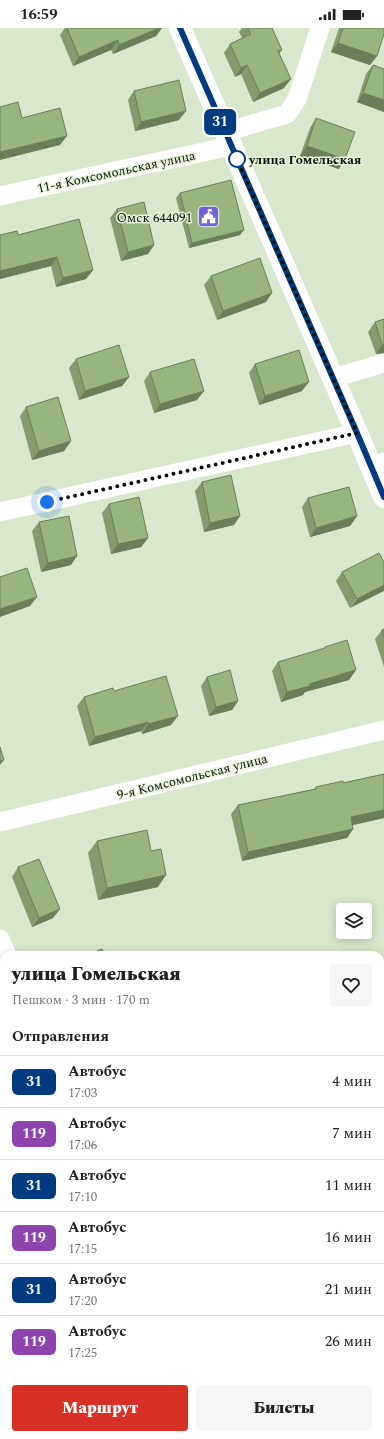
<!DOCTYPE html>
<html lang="ru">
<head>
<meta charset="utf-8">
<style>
  body { margin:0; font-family:Spectral,serif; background:#f6f6f6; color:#202124; height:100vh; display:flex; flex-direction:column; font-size:15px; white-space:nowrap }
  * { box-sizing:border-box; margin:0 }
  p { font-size:13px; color:#757577 }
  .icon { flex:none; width:22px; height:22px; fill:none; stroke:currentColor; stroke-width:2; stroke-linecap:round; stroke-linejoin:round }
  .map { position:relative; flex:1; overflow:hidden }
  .side { position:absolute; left:0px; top:923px; width:384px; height:488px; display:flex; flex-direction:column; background:#fff; border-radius:12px 12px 0 0; box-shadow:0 2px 10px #0003 }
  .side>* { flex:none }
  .badge { padding:0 8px; border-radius:6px; font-size:14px; line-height:26px }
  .fabs { position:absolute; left:336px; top:875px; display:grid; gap:8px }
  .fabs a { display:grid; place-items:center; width:36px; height:36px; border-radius:4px; background:#fff; box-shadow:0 2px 10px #0003; font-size:20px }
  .you { position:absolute; width:20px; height:20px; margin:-10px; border:3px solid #fff; border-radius:50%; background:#1a73e8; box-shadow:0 0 0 6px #1a73e833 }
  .map>.badge { position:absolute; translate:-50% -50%; box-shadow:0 0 0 2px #fff }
  h2 { padding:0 12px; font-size:15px; line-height:36px }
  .round { display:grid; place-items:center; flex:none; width:42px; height:42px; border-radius:4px; background:#f6f6f6 }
  .headline { display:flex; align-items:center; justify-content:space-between; height:68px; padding:0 12px }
  h1 { font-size:19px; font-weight:800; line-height:30px }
  .cta { display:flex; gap:8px; margin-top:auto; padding:8px 12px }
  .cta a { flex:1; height:46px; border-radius:4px; background:#d93025; color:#fff; font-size:16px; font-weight:800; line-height:46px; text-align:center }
  .cta a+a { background:#f6f6f6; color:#202124 }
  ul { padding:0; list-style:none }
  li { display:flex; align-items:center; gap:12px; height:52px; padding:0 12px; border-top:1px solid #e0e0e0 }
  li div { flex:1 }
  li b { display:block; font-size:15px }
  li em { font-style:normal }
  li .badge { min-width:44px; font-weight:700; text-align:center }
  .status { display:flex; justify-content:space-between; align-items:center; height:28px; padding:0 20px; background:#fff; direction:ltr }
  .status svg { height:11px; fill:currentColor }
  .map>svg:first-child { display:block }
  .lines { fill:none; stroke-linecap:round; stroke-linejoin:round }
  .path { stroke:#788270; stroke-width:2.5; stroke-dasharray:2 2; stroke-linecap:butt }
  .minor { stroke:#fff; stroke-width:19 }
  .tertiary { stroke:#fff; stroke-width:22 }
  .primary { stroke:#fff; stroke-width:22 }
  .wall { fill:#839b6d }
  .shaded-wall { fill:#6a7e59 }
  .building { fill:#98b47f; stroke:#6a7e59 }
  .line-casing { stroke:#fff; stroke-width:9 }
  .line { stroke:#003b80; stroke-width:6 }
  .walk { stroke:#090e06; stroke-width:4; stroke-dasharray:0 7.2 }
  .stop-dot { fill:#fff; stroke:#003b80; stroke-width:2 }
  .labels { text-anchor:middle; stroke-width:3; stroke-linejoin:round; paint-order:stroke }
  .stop-label { font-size:13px; font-weight:bold; fill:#090e06; stroke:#e6f4da; text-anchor:start }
  .street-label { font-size:13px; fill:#090e06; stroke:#e6f4da }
  .poi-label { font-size:13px; fill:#090e06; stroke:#e6f4da; text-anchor:end }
</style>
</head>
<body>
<div class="status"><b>16:59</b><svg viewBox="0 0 49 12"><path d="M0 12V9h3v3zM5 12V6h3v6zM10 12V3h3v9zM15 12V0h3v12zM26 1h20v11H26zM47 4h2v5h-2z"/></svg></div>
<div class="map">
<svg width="384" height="1411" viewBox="0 0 384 1411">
  <rect width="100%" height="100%" fill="#d9e7cd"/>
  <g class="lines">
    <path class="path" d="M 380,994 L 384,993
      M 0,1109 L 4,1108
      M 380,1127 L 384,1126
      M 0,1214 L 4,1213"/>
    <path class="minor" d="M 225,104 L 287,86 L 297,71 L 320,0
      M 0,168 L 231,118
      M 333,350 L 384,335
      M 373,443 L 384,434
      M 0,484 L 357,405
      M 0,794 L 384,702
      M 0,911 L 7,927
      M 380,1230 L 384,1229
      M 0,1355 L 4,1354
      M 218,1407 L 220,1411"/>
    <path class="tertiary" d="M 180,0 L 357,405 L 384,469"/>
    <path class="primary" d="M 380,1092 L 384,1092
      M 0,1176 L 4,1175"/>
  </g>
  <path class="wall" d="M 65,0 L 162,0 L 156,8 L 113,26 L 111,22 L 73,38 L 60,7 Z
    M 242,0 L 272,0 L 282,22 L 279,26 L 284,60 L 253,74 L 241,46 L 235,49 L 224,25 L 230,16 L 242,10 L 239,4 Z
    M 339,0 L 384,0 L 377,28 L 370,37 L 331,24 Z
    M 373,37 L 384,41 L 384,84 L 357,74 L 366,46 Z
    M 134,63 L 179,92 L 135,103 L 128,72 Z
    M 316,90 L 339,141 L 300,128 L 310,100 Z
    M 180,165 L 240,207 L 189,220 L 176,170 Z
    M 117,181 L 154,217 L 148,226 L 121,233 L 110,190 Z
    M 0,207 L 18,207 L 93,242 L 86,251 L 56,259 L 51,238 L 0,251 Z
    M 211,248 L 266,274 L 217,292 L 204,257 Z
    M 384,291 L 384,325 L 376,326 L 368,304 L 375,294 Z
    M 76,331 L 129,349 L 122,358 L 79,372 L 69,340 Z
    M 255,336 L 302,363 L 259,377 L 249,345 Z
    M 150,344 L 197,372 L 154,385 L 144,353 Z
    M 26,379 L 71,413 L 64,423 L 32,432 L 20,388 Z
    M 202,454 L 234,497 L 204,504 L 195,463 Z
    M 308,470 L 357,488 L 350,498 L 310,509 L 302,479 Z
    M 109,476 L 148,510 L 141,519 L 111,526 L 102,485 Z
    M 39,494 L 71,537 L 41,544 L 32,503 Z
    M 384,534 L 350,580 L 336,553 L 342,544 Z
    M 384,601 L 384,639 L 375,611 L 382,602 Z
    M 325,619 L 356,642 L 349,652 L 305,664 L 303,667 L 281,674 L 272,643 L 278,634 L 323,621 Z
    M 207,649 L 238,673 L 232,682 L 209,688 L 201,658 Z
    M 114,663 L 171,697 L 142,706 L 141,703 L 89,718 L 77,678 L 84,669 Z
    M 384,746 L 384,790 L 353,797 L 353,801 L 347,810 L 242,833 L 231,786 L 238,777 L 314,761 L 316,759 L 343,755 Z
    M 97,813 L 151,823 L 158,859 L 98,872 L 88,825 Z
    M 18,839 L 53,890 L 32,899 L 12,849 Z
    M 138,1407 L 205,1407 L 206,1411 L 140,1411 Z
    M 343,1407 L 380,1407 L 384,1411 L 340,1411 Z"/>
  <path class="shaded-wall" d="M 159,0 L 162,0 L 156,8 L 113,26 L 119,17 Z
    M 118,12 L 111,22 L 73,38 L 79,29 Z
    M 338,15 L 377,28 L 370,37 L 331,24 Z
    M 247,37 L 241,46 L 235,49 L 241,40 Z
    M 291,51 L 284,60 L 253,74 L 260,65 Z
    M 363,65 L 384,72 L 384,84 L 357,74 Z
    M 186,83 L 179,92 L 135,103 L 141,94 Z
    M 67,108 L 60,117 L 0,132 L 0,124 Z
    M 307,118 L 345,131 L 339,141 L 300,128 Z
    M 244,202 L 240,207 L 189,220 L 192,215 Z
    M 154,217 L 148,226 L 121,233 L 128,224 Z
    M 57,229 L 51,238 L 0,251 L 0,243 Z
    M 93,242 L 86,251 L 56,259 L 63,250 Z
    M 272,265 L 266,274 L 217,292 L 223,283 Z
    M 384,316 L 384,325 L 376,326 L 382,317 Z
    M 129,349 L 122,358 L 79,372 L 85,363 Z
    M 309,354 L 302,363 L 259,377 L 265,368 Z
    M 204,363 L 197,372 L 154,385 L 160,376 Z
    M 71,413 L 64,423 L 32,432 L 39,423 Z
    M 240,488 L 234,497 L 204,504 L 210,495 Z
    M 357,488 L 350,498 L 310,509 L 316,500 Z
    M 148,510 L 141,519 L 111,526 L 118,516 Z
    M 77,528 L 71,537 L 41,544 L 48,535 Z
    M 384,557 L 384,563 L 350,580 L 357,571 Z
    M 37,569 L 30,578 L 0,589 L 0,581 Z
    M 356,642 L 349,652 L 305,664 L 303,667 L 281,674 L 287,664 L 309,656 Z
    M 238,673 L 232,682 L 209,688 L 216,679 Z
    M 178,688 L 171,697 L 142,706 L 148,696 Z
    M 148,694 L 141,703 L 89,718 L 95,709 Z
    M 4,732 L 0,737 L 0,733 Z
    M 384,782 L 384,790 L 344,799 L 351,789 Z
    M 353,801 L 347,810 L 242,833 L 248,824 Z
    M 166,847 L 158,859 L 98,872 L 107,860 Z
    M 60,881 L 53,890 L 32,899 L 39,890 Z
    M 4,997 L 4,1001 L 0,1005 L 0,999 Z"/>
  <path class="building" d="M 67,0 L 159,0 L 119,17 L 118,12 L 79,29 Z
    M 248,0 L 272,0 L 282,22 L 278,23 L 291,51 L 260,65 L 247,37 L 241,40 L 230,16 L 251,6 Z
    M 343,0 L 384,0 L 384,6 L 377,28 L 338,15 Z
    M 373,37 L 384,41 L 384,72 L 363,65 Z
    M 179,52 L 186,83 L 141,94 L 134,63 Z
    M 18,74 L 22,90 L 60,80 L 67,108 L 0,124 L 0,79 Z
    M 316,90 L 355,104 L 345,131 L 307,118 Z
    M 231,152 L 244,202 L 192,215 L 180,165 Z
    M 144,174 L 154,217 L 128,224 L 117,181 Z
    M 79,191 L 93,242 L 63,250 L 57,229 L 0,243 L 0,207 L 17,203 L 18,207 Z
    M 260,230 L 272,265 L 223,283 L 211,248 Z
    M 384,291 L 384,316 L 382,317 L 375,294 Z
    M 119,317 L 129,349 L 85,363 L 76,331 Z
    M 299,322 L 309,354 L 265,368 L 255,336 Z
    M 194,331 L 204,363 L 160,376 L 150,344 Z
    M 58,369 L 71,413 L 39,423 L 26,379 Z
    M 231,447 L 240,488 L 210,495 L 202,454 Z
    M 349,459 L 357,488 L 316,500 L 308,470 Z
    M 139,469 L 148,510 L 118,516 L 109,476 Z
    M 69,488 L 77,528 L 48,535 L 39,494 Z
    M 379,525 L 384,534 L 384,557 L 357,571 L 342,544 Z
    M 27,540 L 37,569 L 0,581 L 0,549 Z
    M 384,601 L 384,609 L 382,602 Z
    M 347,612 L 356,642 L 309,656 L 310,658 L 287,664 L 278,634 L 325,620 L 325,619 Z
    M 230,642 L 238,673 L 216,679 L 207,649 Z
    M 166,648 L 178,688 L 148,696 L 148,694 L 95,709 L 84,669 L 113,660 L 114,663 Z
    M 0,719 L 4,732 L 0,733 Z
    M 384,746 L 384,782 L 351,789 L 353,801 L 248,824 L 238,777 L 316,761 L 316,759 L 343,753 L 343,755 Z
    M 147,802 L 151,823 L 161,821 L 166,847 L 107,860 L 97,813 Z
    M 39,831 L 60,881 L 39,890 L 18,839 Z
    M 102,921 L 105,927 L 87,927 Z
    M 0,970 L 4,984 L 4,997 L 0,999 Z
    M 4,1367 L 4,1407 L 32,1407 L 34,1411 L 0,1411 L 0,1368 Z
    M 384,1390 L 384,1411 L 345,1411 L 343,1407 L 380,1407 L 380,1392 Z
    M 148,1407 L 205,1407 L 206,1411 L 150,1411 Z"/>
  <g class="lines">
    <defs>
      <path id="line" d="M 180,0 L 357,405 L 384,469"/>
    </defs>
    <use href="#line" class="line-casing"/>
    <use href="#line" class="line"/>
    <path class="walk" d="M 47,474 L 357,405 L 237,131"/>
  </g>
  <defs>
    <symbol id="civic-square" viewBox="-11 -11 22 22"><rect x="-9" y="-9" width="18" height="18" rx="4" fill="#7262dd" stroke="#e6f4da"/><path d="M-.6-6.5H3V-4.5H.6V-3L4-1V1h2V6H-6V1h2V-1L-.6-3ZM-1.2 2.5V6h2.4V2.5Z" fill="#fff"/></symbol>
  </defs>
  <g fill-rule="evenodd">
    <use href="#civic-square" x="196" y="176" width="25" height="25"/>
  </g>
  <circle class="stop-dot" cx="237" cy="131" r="8"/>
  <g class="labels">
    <g class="stop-label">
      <text x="249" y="136">улица Гомельская</text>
    </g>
    <g class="street-label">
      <text transform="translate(116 143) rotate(-12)" y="5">11-я Комсомольская улица</text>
      <text transform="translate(192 748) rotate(-14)" y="5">9-я Комсомольская улица</text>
    </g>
    <g class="poi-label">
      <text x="192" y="194">Омск 644091</text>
    </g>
  </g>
</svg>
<div class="fabs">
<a><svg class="icon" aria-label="layers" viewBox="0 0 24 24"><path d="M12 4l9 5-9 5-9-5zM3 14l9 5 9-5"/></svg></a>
</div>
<div class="you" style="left:47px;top:474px"></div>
<b class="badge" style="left:220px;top:94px;background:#003b80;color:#fff">31</b>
<section class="side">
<div class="headline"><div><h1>улица Гомельская</h1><p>Пешком · 3 мин · 170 m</p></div><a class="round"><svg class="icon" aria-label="heart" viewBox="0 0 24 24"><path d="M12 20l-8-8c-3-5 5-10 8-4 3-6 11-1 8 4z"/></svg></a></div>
<h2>Отправления</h2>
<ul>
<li><span class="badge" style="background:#003b80;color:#fff">31</span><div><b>Автобус</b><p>17:03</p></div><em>4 мин</em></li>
<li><span class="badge" style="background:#8e44ad;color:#fff">119</span><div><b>Автобус</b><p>17:06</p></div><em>7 мин</em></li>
<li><span class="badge" style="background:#003b80;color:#fff">31</span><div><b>Автобус</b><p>17:10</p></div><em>11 мин</em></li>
<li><span class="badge" style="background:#8e44ad;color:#fff">119</span><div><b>Автобус</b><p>17:15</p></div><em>16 мин</em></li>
<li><span class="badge" style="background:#003b80;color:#fff">31</span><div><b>Автобус</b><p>17:20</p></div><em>21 мин</em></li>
<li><span class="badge" style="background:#8e44ad;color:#fff">119</span><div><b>Автобус</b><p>17:25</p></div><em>26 мин</em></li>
</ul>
<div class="cta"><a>Маршрут</a><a>Билеты</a></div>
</section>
</div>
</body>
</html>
